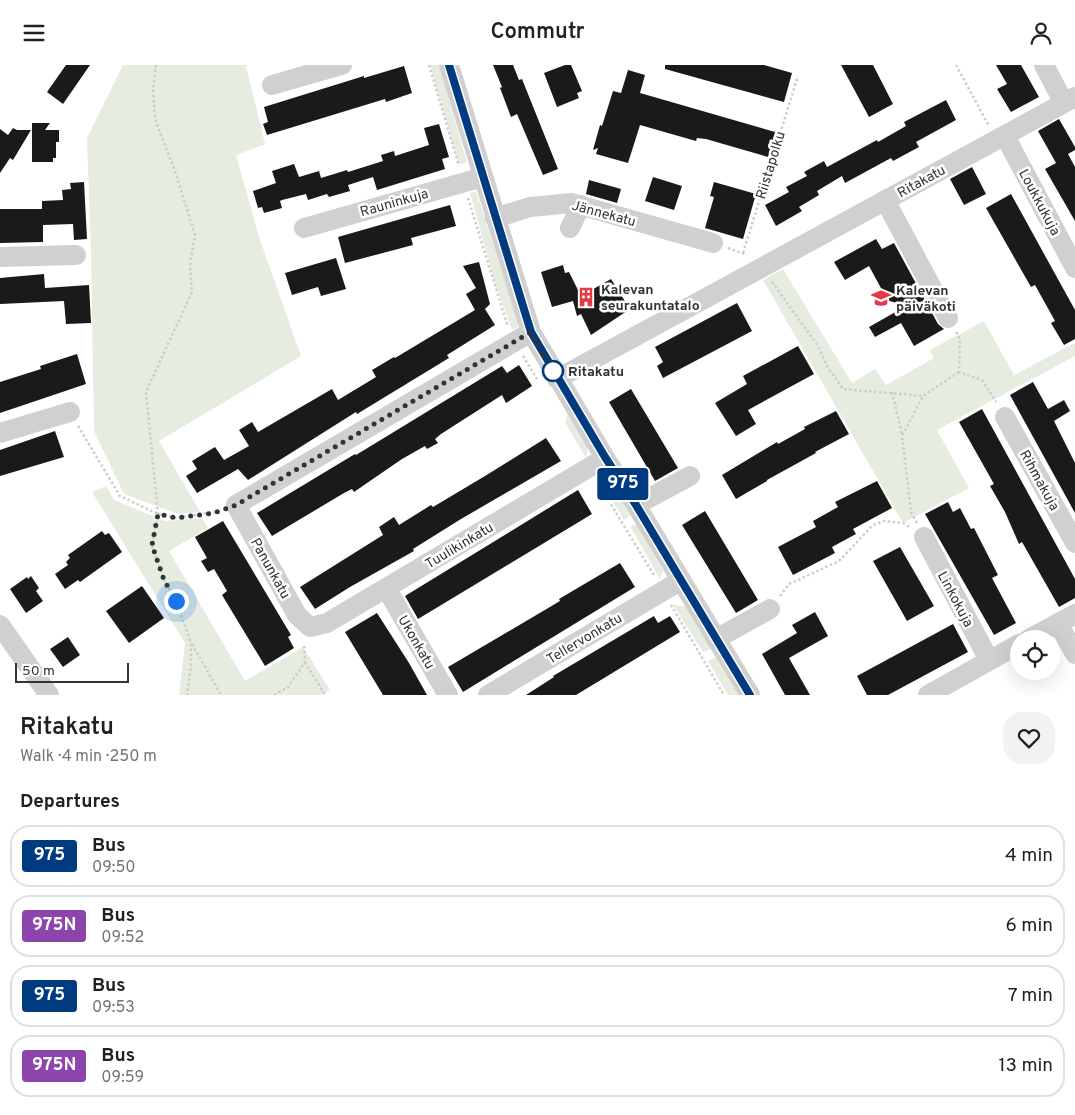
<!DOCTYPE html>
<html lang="en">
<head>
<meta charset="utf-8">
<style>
  body { margin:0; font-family:Overpass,sans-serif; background:#f2f2f2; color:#202124; height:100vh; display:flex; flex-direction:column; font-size:19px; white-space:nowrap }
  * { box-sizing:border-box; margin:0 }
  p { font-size:16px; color:#757577 }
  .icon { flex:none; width:28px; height:28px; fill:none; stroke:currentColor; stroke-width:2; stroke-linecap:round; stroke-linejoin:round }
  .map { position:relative; height:630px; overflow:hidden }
  .drawer { display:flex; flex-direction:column; background:#fff; flex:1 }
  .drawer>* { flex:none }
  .badge { padding:0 10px; border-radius:4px; font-size:18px; line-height:32px }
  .tools { position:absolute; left:1010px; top:565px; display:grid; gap:10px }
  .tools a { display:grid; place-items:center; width:50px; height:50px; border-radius:50%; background:#fff; box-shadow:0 5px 20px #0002; font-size:25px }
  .scale { position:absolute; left:15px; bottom:12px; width:114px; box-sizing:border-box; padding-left:5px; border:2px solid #333; border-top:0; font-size:14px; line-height:18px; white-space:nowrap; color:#333; -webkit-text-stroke:4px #fff; paint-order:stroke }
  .you { position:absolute; width:25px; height:25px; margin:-12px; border:4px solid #fff; border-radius:50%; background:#1a73e8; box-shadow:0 0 0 8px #1a73e833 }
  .map>.badge { position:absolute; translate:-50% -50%; box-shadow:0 0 0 2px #fff }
  h2 { padding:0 20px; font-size:19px; line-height:45px }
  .round { display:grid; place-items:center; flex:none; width:52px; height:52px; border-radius:20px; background:#f2f2f2 }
  .overview { display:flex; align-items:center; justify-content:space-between; height:85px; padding:0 20px }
  h1 { font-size:24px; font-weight:600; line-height:38px }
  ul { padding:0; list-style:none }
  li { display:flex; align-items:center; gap:15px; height:62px; margin:0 10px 8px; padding:0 10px; border:2px solid #e0e0e0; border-radius:20px }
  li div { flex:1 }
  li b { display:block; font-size:19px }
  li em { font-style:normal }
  li .badge { min-width:55px; font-weight:700; text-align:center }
  header { display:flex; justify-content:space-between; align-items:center; height:65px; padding:0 20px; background:#fff; font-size:22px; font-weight:600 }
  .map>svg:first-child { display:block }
  .green { fill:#e6ecdf }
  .building { fill:#1a1a1a }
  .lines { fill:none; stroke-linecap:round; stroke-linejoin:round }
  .path { stroke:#cdcdcd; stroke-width:2.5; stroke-dasharray:2.5 2.5; stroke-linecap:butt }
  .minor { stroke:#d0d0d0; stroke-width:20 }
  .line-casing { stroke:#fff; stroke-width:11 }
  .line { stroke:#003b80; stroke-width:8 }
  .walk { stroke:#333; stroke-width:5; stroke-dasharray:0 9 }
  .stop-dot { fill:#fff; stroke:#003b80; stroke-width:2.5 }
  .labels { text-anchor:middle; stroke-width:5; stroke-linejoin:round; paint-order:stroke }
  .street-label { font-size:14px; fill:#333; stroke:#fff }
  .poi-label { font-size:14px; font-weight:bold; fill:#333; stroke:#fff; text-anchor:start }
  .stop-label { font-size:14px; font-weight:bold; fill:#333; stroke:#fff; text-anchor:start }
</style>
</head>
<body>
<header><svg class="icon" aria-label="menu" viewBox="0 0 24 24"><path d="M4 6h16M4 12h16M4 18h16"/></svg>Commutr<svg class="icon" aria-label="person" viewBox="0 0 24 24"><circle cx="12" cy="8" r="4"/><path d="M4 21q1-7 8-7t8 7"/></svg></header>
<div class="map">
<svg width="1075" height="630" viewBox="0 0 1075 630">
  <rect width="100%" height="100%" fill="#fff"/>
  <path class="green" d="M 123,0 L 247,0 L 246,1 L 265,79 L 236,90 L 259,172 L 301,291 L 159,376 L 200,447 L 178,449 L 124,429 L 94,366 L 91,188 L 87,73 Z
    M 430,0 L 439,0 L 467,98 L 459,99 Z
    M 476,126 L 520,261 L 512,265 L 494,214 L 470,128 Z
    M 783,204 L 852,318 L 875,304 L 886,320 L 934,293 L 930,285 L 984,256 L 1014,310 L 1075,278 L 1075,291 L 937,365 L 969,423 L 903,458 L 763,215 Z
    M 568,349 L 588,381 L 586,393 L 565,358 Z
    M 603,405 L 630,451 L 624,455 L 597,410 Z
    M 106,421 L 114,435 L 165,456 L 202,453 L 208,463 L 169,486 L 245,616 L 303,582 L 330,625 L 321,630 L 179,630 L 185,578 L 92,427 Z
    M 637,460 L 663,506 L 660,514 L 630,461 Z
    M 673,540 L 685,541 L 711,584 L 703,587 Z
    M 715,592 L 738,630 L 728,630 L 708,596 Z"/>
  <path class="building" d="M 66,0 L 90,0 L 63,39 L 47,27 Z
    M 493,0 L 513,0 L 519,15 L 522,14 L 558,104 L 543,110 L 517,49 L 511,52 L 500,23 L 502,22 Z
    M 565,0 L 571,0 L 582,26 L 577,28 L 579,33 L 557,42 L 544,8 Z
    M 665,0 L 764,0 L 792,8 L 784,37 L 665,4 Z
    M 841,0 L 873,0 L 893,39 L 869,52 Z
    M 996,0 L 1021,0 L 1039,32 L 1011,47 L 997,24 L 1007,19 Z
    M 404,1 L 412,28 L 386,37 L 385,34 L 267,70 L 263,59 L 268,57 L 264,42 L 364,11 L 364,13 Z
    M 628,5 L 645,10 L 640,28 L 775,67 L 768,92 L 706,74 L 697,73 L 696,76 L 640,60 L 628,98 L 596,89 L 598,83 L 593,85 L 600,60 L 602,61 L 613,26 L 621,28 Z
    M 946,35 L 956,55 L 916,77 L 919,82 L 893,96 L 891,93 L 845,118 L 842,111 L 817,126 L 819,130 L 799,142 L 802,146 L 776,161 L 765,140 L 789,127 L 786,122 L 807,111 L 804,107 L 824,96 L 827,102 L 877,75 L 878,77 L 906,61 L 904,57 Z
    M 1059,54 L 1075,82 L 1075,85 L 1068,89 L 1075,102 L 1075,156 L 1045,104 L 1056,98 L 1038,66 Z
    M 32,58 L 50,58 L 45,65 L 59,65 L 59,77 L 56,77 L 56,93 L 53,93 L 53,97 L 32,97 Z
    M 439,59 L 449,92 L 442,94 L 445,104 L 377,125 L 373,112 L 348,120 L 350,126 L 329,132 L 327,129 L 308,135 L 306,129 L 282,135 L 280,136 L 282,143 L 264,148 L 262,142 L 258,143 L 253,126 L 276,118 L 272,106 L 294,99 L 299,112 L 319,106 L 321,113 L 347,105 L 348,107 L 383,96 L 381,90 L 394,86 L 395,91 L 429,80 L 424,63 Z
    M 13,63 L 17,65 L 31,65 L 13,95 L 10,93 L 0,108 L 0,64 L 8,70 Z
    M 972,102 L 986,129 L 964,140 L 950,114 Z
    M 653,112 L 682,121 L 674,145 L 645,136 Z
    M 589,115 L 621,124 L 617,138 L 586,129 Z
    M 84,117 L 87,174 L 74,175 L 73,159 L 43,160 L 43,177 L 0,178 L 0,144 L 42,144 L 42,136 L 63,135 L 62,125 L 71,124 L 70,118 Z
    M 714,117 L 756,129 L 743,174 L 705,163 L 714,132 L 710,131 Z
    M 1011,129 L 1075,245 L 1075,274 L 1064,280 L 1051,258 L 1055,256 L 1035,220 L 1031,222 L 986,143 Z
    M 450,140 L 456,161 L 411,173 L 413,180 L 345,198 L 338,172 Z
    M 876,174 L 882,184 L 894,178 L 938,259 L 944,264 L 914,281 L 901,258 L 875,272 L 869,262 L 906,241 L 880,233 L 882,225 L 869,201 L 845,215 L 834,197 Z
    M 336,193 L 346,224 L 321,231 L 318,222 L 292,230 L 285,208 Z
    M 479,197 L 490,239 L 485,244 L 495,260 L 447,290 L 449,293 L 357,349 L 356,347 L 248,415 L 238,404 L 197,428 L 186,411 L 197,404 L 192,396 L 215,382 L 224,395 L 249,381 L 239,365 L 252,357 L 258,367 L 332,324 L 338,335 L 376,312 L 372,305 L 394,292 L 395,293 L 475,245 L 466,229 L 476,223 L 463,201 Z
    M 563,200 L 565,208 L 569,207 L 578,225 L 588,227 L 611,214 L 630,244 L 591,270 L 581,249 L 577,251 L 573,236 L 552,242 L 541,207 Z
    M 44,209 L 45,223 L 89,220 L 91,258 L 66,259 L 64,236 L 0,239 L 0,213 Z
    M 737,238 L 752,266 L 663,313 L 657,301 L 663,297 L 655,282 Z
    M 798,281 L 814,309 L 748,345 L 756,359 L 736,371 L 715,338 L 747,319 L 743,311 Z
    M 77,289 L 86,319 L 0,348 L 0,317 L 41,304 L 40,301 Z
    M 519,300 L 532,321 L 506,338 L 502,330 L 441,369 L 435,374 L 438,378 L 427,384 L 425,381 L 402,394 L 354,427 L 352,424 L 344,428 L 272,471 L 257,448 L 355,389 L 356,390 L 502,301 L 507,308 Z
    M 1033,317 L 1048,344 L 1064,335 L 1070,346 L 1054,356 L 1075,398 L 1075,448 L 1010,330 Z
    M 631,324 L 678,403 L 655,416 L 609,337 Z
    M 982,344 L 1075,514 L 1075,533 L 1059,542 L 1022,477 L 1019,479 L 1005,447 L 990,421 L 994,419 L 959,357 Z
    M 836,346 L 849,369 L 815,387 L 816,388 L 767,415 L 767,416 L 736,434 L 722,410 L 777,377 L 778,379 L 805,364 L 804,362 Z
    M 55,366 L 64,392 L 0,411 L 0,385 Z
    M 546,373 L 561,396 L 461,454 L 413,484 L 414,486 L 350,522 L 315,544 L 300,522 L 383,470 L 379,462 L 394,452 L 399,460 L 431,440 L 433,442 L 485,411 Z
    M 877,416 L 892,443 L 853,464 L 856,469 L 832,482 L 835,488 L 793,510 L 778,482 L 816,462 L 813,456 L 838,442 L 835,437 Z
    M 578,425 L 592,449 L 418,554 L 405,531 Z
    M 948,437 L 953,447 L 960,443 L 971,464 L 974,463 L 998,510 L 992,513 L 1016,558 L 994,570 L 925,449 Z
    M 705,446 L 758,535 L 736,548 L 682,460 Z
    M 223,456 L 291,570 L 288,572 L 294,583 L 265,601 L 222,530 L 227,526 L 214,504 L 208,507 L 201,496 L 207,493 L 195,472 Z
    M 102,466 L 105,470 L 109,468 L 122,487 L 80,517 L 78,515 L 65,524 L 55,509 L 68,500 L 66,497 L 70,493 L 68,490 Z
    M 900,482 L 934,541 L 907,556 L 873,496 Z
    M 620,498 L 635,522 L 463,627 L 448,602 L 560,536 L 559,534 Z
    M 31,511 L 39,523 L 36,526 L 43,536 L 26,548 L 10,524 L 27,512 L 28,514 Z
    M 142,521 L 164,553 L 129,578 L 106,546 Z
    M 815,547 L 828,571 L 789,593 L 810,630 L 785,630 L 762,589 L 797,568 L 792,560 Z
    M 377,548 L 409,598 L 427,630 L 383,630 L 380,625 L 345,567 Z
    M 654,551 L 658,558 L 670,551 L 680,567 L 576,630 L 526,630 L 554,612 L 553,611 Z
    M 953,559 L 968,587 L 888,630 L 867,630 L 857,611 Z
    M 68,572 L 80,590 L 63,602 L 50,584 Z"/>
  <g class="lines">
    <path class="path" d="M 156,0 L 153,25 L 155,54 L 175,106 L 195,170 L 190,200 L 192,227 L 146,327 L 158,449 L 152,481 L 164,515 L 176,536 L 191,578 L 191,600 L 187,630
      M 429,0 L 459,101
      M 956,0 L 989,61
      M 468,133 L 508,262
      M 728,183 L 747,190
      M 743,188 L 798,11
      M 772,217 L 818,281 L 828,303 L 843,324 L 923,331
      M 956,267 L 960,274 L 959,307 L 982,315 L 996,337
      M 523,291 L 537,314
      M 892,327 L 902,370
      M 78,361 L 120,431 L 158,449 L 176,453 L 220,446
      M 598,418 L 655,512
      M 917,458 L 911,447 L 902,371 L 923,331 L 959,307
      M 780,531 L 789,519 L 839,496 L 873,460 L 884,456 L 903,458 L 911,463
      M 671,540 L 724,630
      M 192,579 L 221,630
      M 305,597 L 325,630
      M 274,630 L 288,622 L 305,597 L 304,578"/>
    <path class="minor" d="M 449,0 L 531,267 L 605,393 L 636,440 L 750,630
      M 1044,0 L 1064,38
      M 272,20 L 342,0
      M 1005,71 L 1075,203
      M 885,135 L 948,253
      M 495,153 L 530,142 L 572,138 L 713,178
      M 304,163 L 483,112
      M 570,163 L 581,140
      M 0,192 L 76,190
      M 531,267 L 236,440 L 297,550 L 310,562 L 327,558 L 605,393
      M 557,314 L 1075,32
      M 1005,352 L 1075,478
      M 0,368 L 70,347
      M 636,440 L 690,411
      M 924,472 L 989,595
      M 386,523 L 448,630
      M 1058,558 L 1075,589
      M 0,560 L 49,630
      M 716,574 L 770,544
      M 1029,574 L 1075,549
      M 488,630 L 680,516
      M 928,630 L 1019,579"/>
  </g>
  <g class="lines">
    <defs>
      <path id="line" d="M 449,0 L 531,267 L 605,392 L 636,440 L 750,630"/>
    </defs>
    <use href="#line" class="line-casing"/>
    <use href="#line" class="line"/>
    <path class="walk" d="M 176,536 L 164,515 L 152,480 L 158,449 L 176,453 L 214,448 L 236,440 L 531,267 L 557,314 L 553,306"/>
  </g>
  <defs>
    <symbol id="building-bare" viewBox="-9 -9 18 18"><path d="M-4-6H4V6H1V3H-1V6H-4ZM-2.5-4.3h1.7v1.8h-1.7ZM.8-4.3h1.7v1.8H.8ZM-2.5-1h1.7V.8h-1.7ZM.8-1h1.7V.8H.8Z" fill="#e63946" stroke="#fff" stroke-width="2.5" paint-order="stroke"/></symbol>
    <symbol id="school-bare" viewBox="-9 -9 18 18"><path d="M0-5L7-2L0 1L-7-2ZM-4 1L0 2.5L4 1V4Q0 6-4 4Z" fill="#e63946" stroke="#fff" stroke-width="2.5" paint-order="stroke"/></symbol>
  </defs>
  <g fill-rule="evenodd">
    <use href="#building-bare" x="572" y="218" width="28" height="28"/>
    <use href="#school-bare" x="867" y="219" width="28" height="28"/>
  </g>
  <circle class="stop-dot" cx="553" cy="306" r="10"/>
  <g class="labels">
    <g class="street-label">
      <text transform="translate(770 100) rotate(-73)" y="5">Riistapolku</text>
      <text transform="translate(921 116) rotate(-29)" y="5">Ritakatu</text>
      <text transform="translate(394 137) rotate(-16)" y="5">Rauninkuja</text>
      <text transform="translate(1040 137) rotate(62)" y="5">Loukkukuja</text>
      <text transform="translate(604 148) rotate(15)" y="5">Jännekatu</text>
      <text transform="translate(1040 415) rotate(61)" y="5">Rihmakuja</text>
      <text transform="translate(459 480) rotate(-31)" y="5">Tuulikinkatu</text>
      <text transform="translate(271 503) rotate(61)" y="5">Panunkatu</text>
      <text transform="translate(956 534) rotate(62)" y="5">Linkokuja</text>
      <text transform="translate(584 573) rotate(-31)" y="5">Tellervonkatu</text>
      <text transform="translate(417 577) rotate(60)" y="5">Ukonkatu</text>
    </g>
    <g class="poi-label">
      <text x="601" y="229">Kalevan<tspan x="601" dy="16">seurakuntatalo</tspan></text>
      <text x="896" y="230">Kalevan<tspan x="896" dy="16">päiväkoti</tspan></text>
    </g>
    <g class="stop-label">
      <text x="568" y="311">Ritakatu</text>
    </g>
  </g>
</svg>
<div class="tools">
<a><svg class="icon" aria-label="locate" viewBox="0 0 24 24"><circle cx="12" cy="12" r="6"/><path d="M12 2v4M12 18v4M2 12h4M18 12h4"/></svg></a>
</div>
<div class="scale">50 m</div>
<div class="you" style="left:176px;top:536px"></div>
<b class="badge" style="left:623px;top:419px;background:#003b80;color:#fff">975</b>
</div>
<section class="drawer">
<div class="overview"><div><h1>Ritakatu</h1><p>Walk · 4 min · 250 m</p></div><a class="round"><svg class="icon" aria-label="heart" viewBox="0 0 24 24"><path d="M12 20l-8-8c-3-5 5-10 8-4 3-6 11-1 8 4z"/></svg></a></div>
<h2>Departures</h2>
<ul>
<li><span class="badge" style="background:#003b80;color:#fff">975</span><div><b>Bus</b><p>09:50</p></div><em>4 min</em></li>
<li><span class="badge" style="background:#8e44ad;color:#fff">975N</span><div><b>Bus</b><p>09:52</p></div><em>6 min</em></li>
<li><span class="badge" style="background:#003b80;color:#fff">975</span><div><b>Bus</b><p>09:53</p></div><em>7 min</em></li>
<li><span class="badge" style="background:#8e44ad;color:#fff">975N</span><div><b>Bus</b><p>09:59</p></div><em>13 min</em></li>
</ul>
</section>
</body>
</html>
